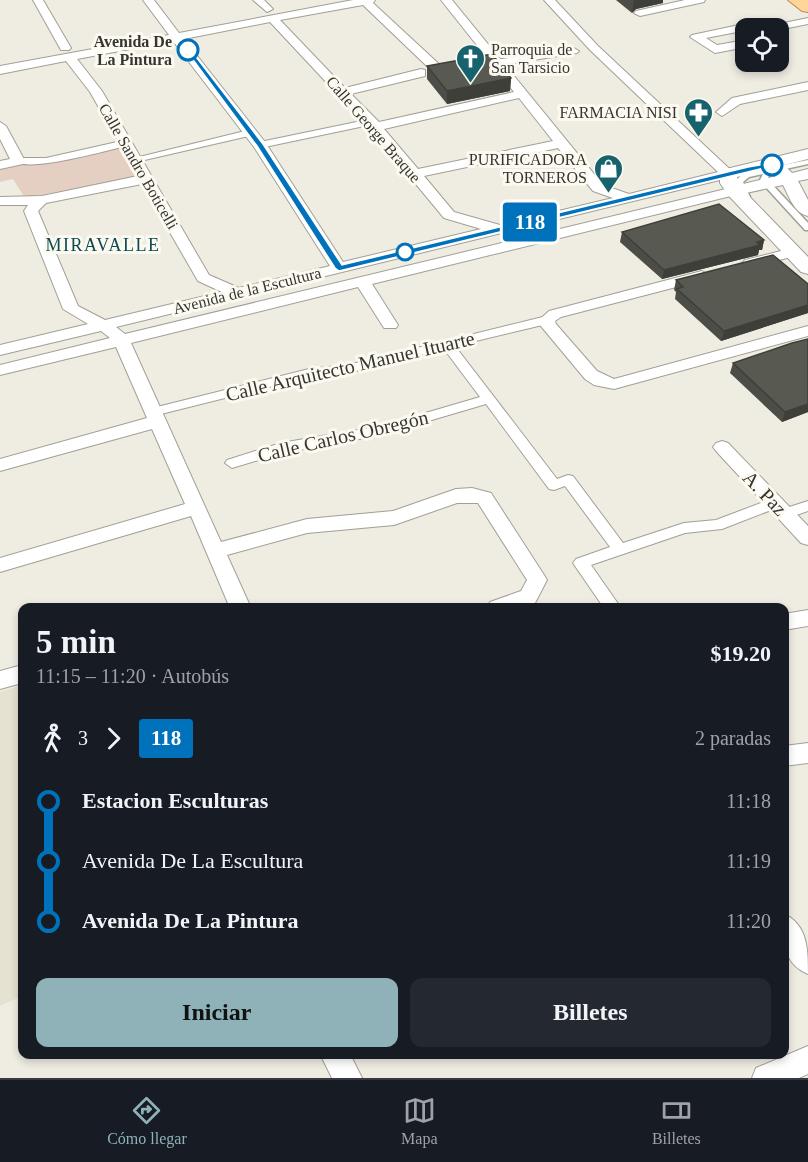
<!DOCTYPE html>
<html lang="es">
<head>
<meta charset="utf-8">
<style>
  body { margin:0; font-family:"Times New Roman",serif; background:#242831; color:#f1f3f6; height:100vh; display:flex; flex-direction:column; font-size:22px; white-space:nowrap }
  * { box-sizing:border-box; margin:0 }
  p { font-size:20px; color:#9ea1a6 }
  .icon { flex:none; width:33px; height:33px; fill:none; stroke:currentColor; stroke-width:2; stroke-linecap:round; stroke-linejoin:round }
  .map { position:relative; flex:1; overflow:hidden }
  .drawer { position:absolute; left:18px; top:603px; width:771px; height:456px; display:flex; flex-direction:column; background:#171b24; border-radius:12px; box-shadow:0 3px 9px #0003 }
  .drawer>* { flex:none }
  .badge { padding:0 12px; border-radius:4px; font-size:21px; line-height:39px }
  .controls { position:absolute; left:735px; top:18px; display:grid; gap:12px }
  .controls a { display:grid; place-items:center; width:54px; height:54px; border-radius:12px; background:#171b24; box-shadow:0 3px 9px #0003; font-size:30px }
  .map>.badge { position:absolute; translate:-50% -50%; box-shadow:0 0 0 3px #fff }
  .legs { display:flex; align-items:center; gap:9px; height:66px; padding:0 18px; font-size:20px }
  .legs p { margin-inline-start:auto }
  .overview { display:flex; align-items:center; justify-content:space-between; height:102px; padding:0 18px }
  h1 { font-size:33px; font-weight:700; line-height:45px }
  .button { display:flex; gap:12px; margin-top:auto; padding:12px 18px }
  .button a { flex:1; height:69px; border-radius:12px; background:#8eb2b8; color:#111; font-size:24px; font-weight:700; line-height:69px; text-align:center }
  .button a+a { background:#242831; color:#f1f3f6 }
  ul { padding:0 18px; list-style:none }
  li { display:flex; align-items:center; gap:21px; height:60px; font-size:22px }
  li i { display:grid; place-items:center; width:9px; height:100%; margin:0 8px; background:currentColor }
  li i::after { content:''; width:15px; height:15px; margin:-8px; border:4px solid; border-radius:50%; background:#171b24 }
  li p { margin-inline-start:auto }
  li:first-child i { background:linear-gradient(#0000 50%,currentColor 0) }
  li:last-child i { background:linear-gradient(currentColor 50%,#0000 0) }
  .tab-bar { display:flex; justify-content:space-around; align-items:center; height:84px; border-top:2px solid #363941; background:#171b24; font-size:16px; color:#9ea1a6 }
  .tab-bar a { display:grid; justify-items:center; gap:3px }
  .tab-bar .selected { color:#8eb2b8 }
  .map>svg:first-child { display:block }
  .built { fill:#e6e2d1 }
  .green { fill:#e5cfc2 }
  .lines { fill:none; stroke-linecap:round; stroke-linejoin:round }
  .service-casing { stroke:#a19f96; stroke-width:3 }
  .pedestrian-casing { stroke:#a19f96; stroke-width:2 }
  .minor-casing { stroke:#a19f96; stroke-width:2 }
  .tertiary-casing { stroke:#a19f96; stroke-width:2 }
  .primary-casing { stroke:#b78b4a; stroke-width:2 }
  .service { fill:#fff; fill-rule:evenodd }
  .pedestrian { fill:#fff; fill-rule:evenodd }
  .minor { fill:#fff; fill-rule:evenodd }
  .tertiary { fill:#fff; fill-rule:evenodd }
  .primary { fill:#fed69a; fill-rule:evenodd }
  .wall { fill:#4c4d47 }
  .shaded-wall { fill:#3e3f39 }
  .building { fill:#585a52; stroke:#3e3f39; stroke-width:1.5 }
  .line-1 { fill:#0072bc; stroke:#fff; stroke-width:1.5 }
  .stop-1-dot { fill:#fff; stroke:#0072bc; stroke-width:3 }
  .labels { text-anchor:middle; stroke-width:6; stroke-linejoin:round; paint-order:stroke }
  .far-stop-label { font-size:16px; font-weight:bold; fill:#363531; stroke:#fcfaf0; text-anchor:end }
  .far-poi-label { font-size:16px; fill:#363531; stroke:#fcfaf0; text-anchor:end }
  .far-street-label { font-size:16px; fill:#363531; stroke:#fcfaf0 }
  .far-neighbourhood-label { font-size:18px; letter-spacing:1.5px; fill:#0c4a53; stroke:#fcfaf0 }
  .street-label { font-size:20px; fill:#363531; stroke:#fcfaf0 }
</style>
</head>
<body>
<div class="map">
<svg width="808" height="1078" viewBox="0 0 808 1078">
  <rect width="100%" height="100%" fill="#efede2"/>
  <path class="built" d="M 22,685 L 22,996 L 0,1006 L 0,692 Z"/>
  <path class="green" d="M 126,146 L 142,176 L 25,198 L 13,179 L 0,182 L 0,168 Z"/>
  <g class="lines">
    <defs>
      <path id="service" d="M 808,160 L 808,164 L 749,177 L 743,182 L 750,197 L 749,199 L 743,199 L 735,181 L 744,173 Z
        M 763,174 L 769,174 L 768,180 L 808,223 L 808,230 L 805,230 L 761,182 L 760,180 Z"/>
      <path id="pedestrian" d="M 574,48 L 579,51 L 577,53 L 496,66 L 491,63 L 496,60 Z
        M 371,119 L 374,120 L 374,124 L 260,148 L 255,145 L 260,142 Z
        M 249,130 L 254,133 L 253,135 L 136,162 L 131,159 Z
        M 126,140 L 131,143 L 130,145 C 108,150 29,173 13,161 L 18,158 L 46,158 Z
        M 547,316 L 551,317 L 553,320 L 551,323 L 455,346 L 557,479 L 568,475 L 573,476 L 623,543 L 684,523 L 716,520 L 774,498 L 781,503 L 779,507 L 722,529 L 685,533 L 591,565 L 621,608 L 604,608 L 573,563 L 576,559 L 610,547 L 565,486 L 554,490 L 549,489 L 486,404 L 381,435 L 282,453 L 232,468 L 225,463 L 227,460 L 281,443 L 381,426 L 480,397 L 444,349 L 348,373 L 309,377 L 153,416 L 146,412 L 153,408 L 309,369 L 348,365 Z
        M 808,501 L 808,511 L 785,519 L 778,514 L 780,510 Z"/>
      <path id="minor" d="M 33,0 L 43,0 L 71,48 L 69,50 L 61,50 Z
        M 143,0 L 154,0 L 179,33 L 353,0 L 375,0 L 373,3 L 440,65 L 462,62 L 462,68 L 433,72 L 363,5 L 280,20 L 345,88 L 421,69 L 425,70 L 425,76 L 351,94 L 379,122 L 514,92 L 441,0 L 452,0 L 603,185 L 629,194 L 718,172 L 590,50 L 544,0 L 555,0 L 598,46 L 735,174 L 728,178 L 116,327 L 125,334 L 734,187 L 739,188 L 741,191 L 739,194 L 372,284 L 398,325 L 396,328 L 384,328 L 358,287 L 131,343 L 221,542 L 307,519 L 393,511 L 456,489 L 472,488 L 491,493 L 544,575 L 547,580 L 535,603 L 521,608 L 487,608 L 490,602 L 521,591 L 527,580 L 478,503 L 457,503 L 394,525 L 307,533 L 227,555 L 251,608 L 230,608 L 191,516 L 0,572 L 0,558 L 185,504 L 152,429 L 0,471 L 0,459 L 147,418 L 116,347 L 0,375 L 0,365 L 110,338 L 101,331 L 0,355 L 0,345 L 88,324 L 63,309 L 24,211 L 28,205 L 0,205 L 0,197 L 42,196 L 138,176 L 90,92 L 66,61 L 0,74 L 0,66 L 169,35 ZM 270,22 L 371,130 L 444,218 L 481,229 L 343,262 L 265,142 L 184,39 ZM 173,41 L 254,147 L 330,266 L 239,288 L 209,275 L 102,91 L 77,59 ZM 519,98 L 553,141 L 418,169 L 384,129 ZM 558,148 L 593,191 L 613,198 L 500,225 L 454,212 L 424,176 ZM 142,184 L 198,281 L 222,292 L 105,320 L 78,306 L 38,211 L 46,203 Z
        M 253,0 L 264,0 L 273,9 L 267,12 Z
        M 685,0 L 705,0 L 704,2 L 640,16 L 634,13 L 636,11 Z
        M 808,18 L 808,24 L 778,30 L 767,28 L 769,26 Z
        M 739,25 L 748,28 L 746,28 L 746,35 L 737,32 L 706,38 L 717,45 L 746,40 L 746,47 L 715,53 L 690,37 L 692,35 Z
        M 808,82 L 808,90 L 740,104 L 722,116 L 716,112 L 732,98 Z
        M 0,122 L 6,126 L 25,161 L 23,164 L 0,169 L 0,161 L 10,159 L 0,139 Z
        M 793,248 L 798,249 L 800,252 L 798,255 L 750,268 L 742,263 L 745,260 Z
        M 702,271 L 710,276 L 707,279 L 561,317 L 555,321 L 556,324 L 597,371 L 614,379 L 808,326 L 808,336 L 614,389 L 594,385 L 585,379 L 540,325 L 539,320 L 549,311 Z
        M 722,441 L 728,443 L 808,526 L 808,545 L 801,543 L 716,451 L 713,447 L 716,443 Z
        M 808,610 L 808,626 L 784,630 L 784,614 Z
        M 22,665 L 22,683 L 0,689 L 0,671 Z
        M 808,743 L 808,763 L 784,766 L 784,746 Z
        M 784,914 C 808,925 808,950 808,974 C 781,963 784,938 784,914 Z
        M 808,1046 L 808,1074 L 799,1078 L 752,1078 L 756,1068 Z
        M 320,1054 L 350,1054 L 362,1078 L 332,1078 Z"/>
      <path id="tertiary" d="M 808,149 L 808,159 L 784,165 L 792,173 L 808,169 L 808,179 L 798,181 L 808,200 L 808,216 C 794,213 789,196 783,185 L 746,193 L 808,257 L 808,274 L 801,272 L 728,195 L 720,183 L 720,174 L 722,170 ZM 769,169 L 777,176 L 739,185 L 737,177 Z"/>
      <path id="primary" d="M 788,0 L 808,0 L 808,12 L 802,11 Z"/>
    </defs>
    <use href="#service" class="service-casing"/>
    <use href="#pedestrian" class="pedestrian-casing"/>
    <use href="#minor" class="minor-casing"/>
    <use href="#tertiary" class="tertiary-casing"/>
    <use href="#primary" class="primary-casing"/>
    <use href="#service" class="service"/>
    <use href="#pedestrian" class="pedestrian"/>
    <use href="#minor" class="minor"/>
    <use href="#tertiary" class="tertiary"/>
    <use href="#primary" class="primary"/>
  </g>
  <path class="wall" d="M 616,0 L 663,0 L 663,3 L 636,9 L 632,13 Z
    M 427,66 L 511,78 L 510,91 L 447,104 L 427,79 Z
    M 622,232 L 764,240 L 762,250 L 759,250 L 758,255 L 662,279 L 620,242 Z
    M 676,280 L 808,284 L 808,313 L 721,341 L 675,299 L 676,292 L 674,290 Z
    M 733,363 L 808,412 L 782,422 L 730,373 Z"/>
  <path class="shaded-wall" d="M 634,0 L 663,0 L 663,3 L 636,9 L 632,13 Z
    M 511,78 L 510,91 L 447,104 L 447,91 Z
    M 764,240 L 762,250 L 759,250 L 758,255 L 662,279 L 664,270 Z
    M 808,305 L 808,313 L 721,341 L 724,331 Z
    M 808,404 L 808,412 L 782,422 L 785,412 Z"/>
  <path class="building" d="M 492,54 L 511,78 L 447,91 L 427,66 Z
    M 719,204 L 764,240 L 757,242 L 760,245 L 664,270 L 622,232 Z
    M 773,255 L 808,284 L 808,305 L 724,331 L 677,289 L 683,287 L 676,280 Z
    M 808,339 L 808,404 L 785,412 L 733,363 L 792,343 Z"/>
  <path class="line-1" d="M 185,49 L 190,49 L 263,144 L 342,265 L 748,167 L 772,163 L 776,165 L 339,271 L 335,268 L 257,146 Z"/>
  <defs>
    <symbol id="church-pin" viewBox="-11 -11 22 30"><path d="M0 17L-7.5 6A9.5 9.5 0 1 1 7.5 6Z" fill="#16626d" stroke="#fcfaf0"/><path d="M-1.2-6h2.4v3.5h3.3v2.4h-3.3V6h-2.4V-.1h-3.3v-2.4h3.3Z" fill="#fff"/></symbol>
    <symbol id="pharmacy-pin" viewBox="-11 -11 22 30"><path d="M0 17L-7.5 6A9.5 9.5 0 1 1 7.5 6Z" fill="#16626d" stroke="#fcfaf0"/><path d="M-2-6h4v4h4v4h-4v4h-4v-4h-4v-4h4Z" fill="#fff"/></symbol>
    <symbol id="shop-pin" viewBox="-11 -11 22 30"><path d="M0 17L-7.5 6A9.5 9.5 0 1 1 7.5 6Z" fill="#16626d" stroke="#fcfaf0"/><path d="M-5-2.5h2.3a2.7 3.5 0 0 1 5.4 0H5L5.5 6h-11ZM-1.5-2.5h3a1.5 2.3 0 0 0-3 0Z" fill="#fff"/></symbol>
  </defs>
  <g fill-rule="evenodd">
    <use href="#church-pin" x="454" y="42" width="33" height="45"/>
    <use href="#pharmacy-pin" x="682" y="96" width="33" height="45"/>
    <use href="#shop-pin" x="592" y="152" width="33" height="45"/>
  </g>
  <g class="stop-1-dot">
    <circle cx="188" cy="50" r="10"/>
    <circle cx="772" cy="165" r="10"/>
    <circle cx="405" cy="252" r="8"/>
  </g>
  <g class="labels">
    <g class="far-stop-label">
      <text x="172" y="47">Avenida De<tspan x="172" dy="18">La Pintura</tspan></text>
    </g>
    <g class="far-poi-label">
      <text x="491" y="55" text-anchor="start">Parroquia de<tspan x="491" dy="18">San Tarsicio</tspan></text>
      <text x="677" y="118">FARMACIA NISI</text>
      <text x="587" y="165">PURIFICADORA<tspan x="587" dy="18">TORNEROS</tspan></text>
    </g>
    <g class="far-street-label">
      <text transform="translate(374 129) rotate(49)" y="6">Calle George Braque</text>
      <text transform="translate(139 166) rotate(60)" y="6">Calle Sandro Boticelli</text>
      <text transform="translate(247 290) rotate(-14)" y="6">Avenida de la Escultura</text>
    </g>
    <g class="far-neighbourhood-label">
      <text x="103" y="251">MIRAVALLE</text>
    </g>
    <g class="street-label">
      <text transform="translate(350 366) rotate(-13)" y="7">Calle Arquitecto Manuel Ituarte</text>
      <text transform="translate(343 436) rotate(-13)" y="7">Calle Carlos Obregón</text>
      <text transform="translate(765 493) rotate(46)" y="7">A. Paz</text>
    </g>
  </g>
</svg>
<div class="controls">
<a><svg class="icon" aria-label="locate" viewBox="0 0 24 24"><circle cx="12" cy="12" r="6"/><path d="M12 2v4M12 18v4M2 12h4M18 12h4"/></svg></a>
</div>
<b class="badge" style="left:530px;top:222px;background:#0072bc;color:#fff">118</b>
<section class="drawer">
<div class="overview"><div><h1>5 min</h1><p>11:15 – 11:20 · Autobús</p></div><b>$19.20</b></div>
<div class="legs"><svg class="icon" aria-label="walk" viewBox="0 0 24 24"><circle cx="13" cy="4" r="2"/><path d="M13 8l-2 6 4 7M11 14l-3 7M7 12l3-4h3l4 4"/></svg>3<svg class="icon" aria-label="forward" viewBox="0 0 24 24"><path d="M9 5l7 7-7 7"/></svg><b class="badge" style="background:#0072bc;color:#fff">118</b><p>2 paradas</p></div>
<ul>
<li><i style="color:#0072bc"></i><b>Estacion Esculturas</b><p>11:18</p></li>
<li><i style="color:#0072bc"></i><span>Avenida De La Escultura</span><p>11:19</p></li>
<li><i style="color:#0072bc"></i><b>Avenida De La Pintura</b><p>11:20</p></li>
</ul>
<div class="button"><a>Iniciar</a><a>Billetes</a></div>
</section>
</div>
<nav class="tab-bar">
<a class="selected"><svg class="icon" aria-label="directions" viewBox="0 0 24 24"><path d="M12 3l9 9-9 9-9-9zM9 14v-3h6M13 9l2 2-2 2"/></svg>Cómo llegar</a>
<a><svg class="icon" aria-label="map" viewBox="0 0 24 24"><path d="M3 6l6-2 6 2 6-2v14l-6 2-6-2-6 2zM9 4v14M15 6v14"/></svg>Mapa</a>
<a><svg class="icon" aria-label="tickets" viewBox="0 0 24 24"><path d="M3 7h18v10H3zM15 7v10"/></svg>Billetes</a>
</nav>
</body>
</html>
